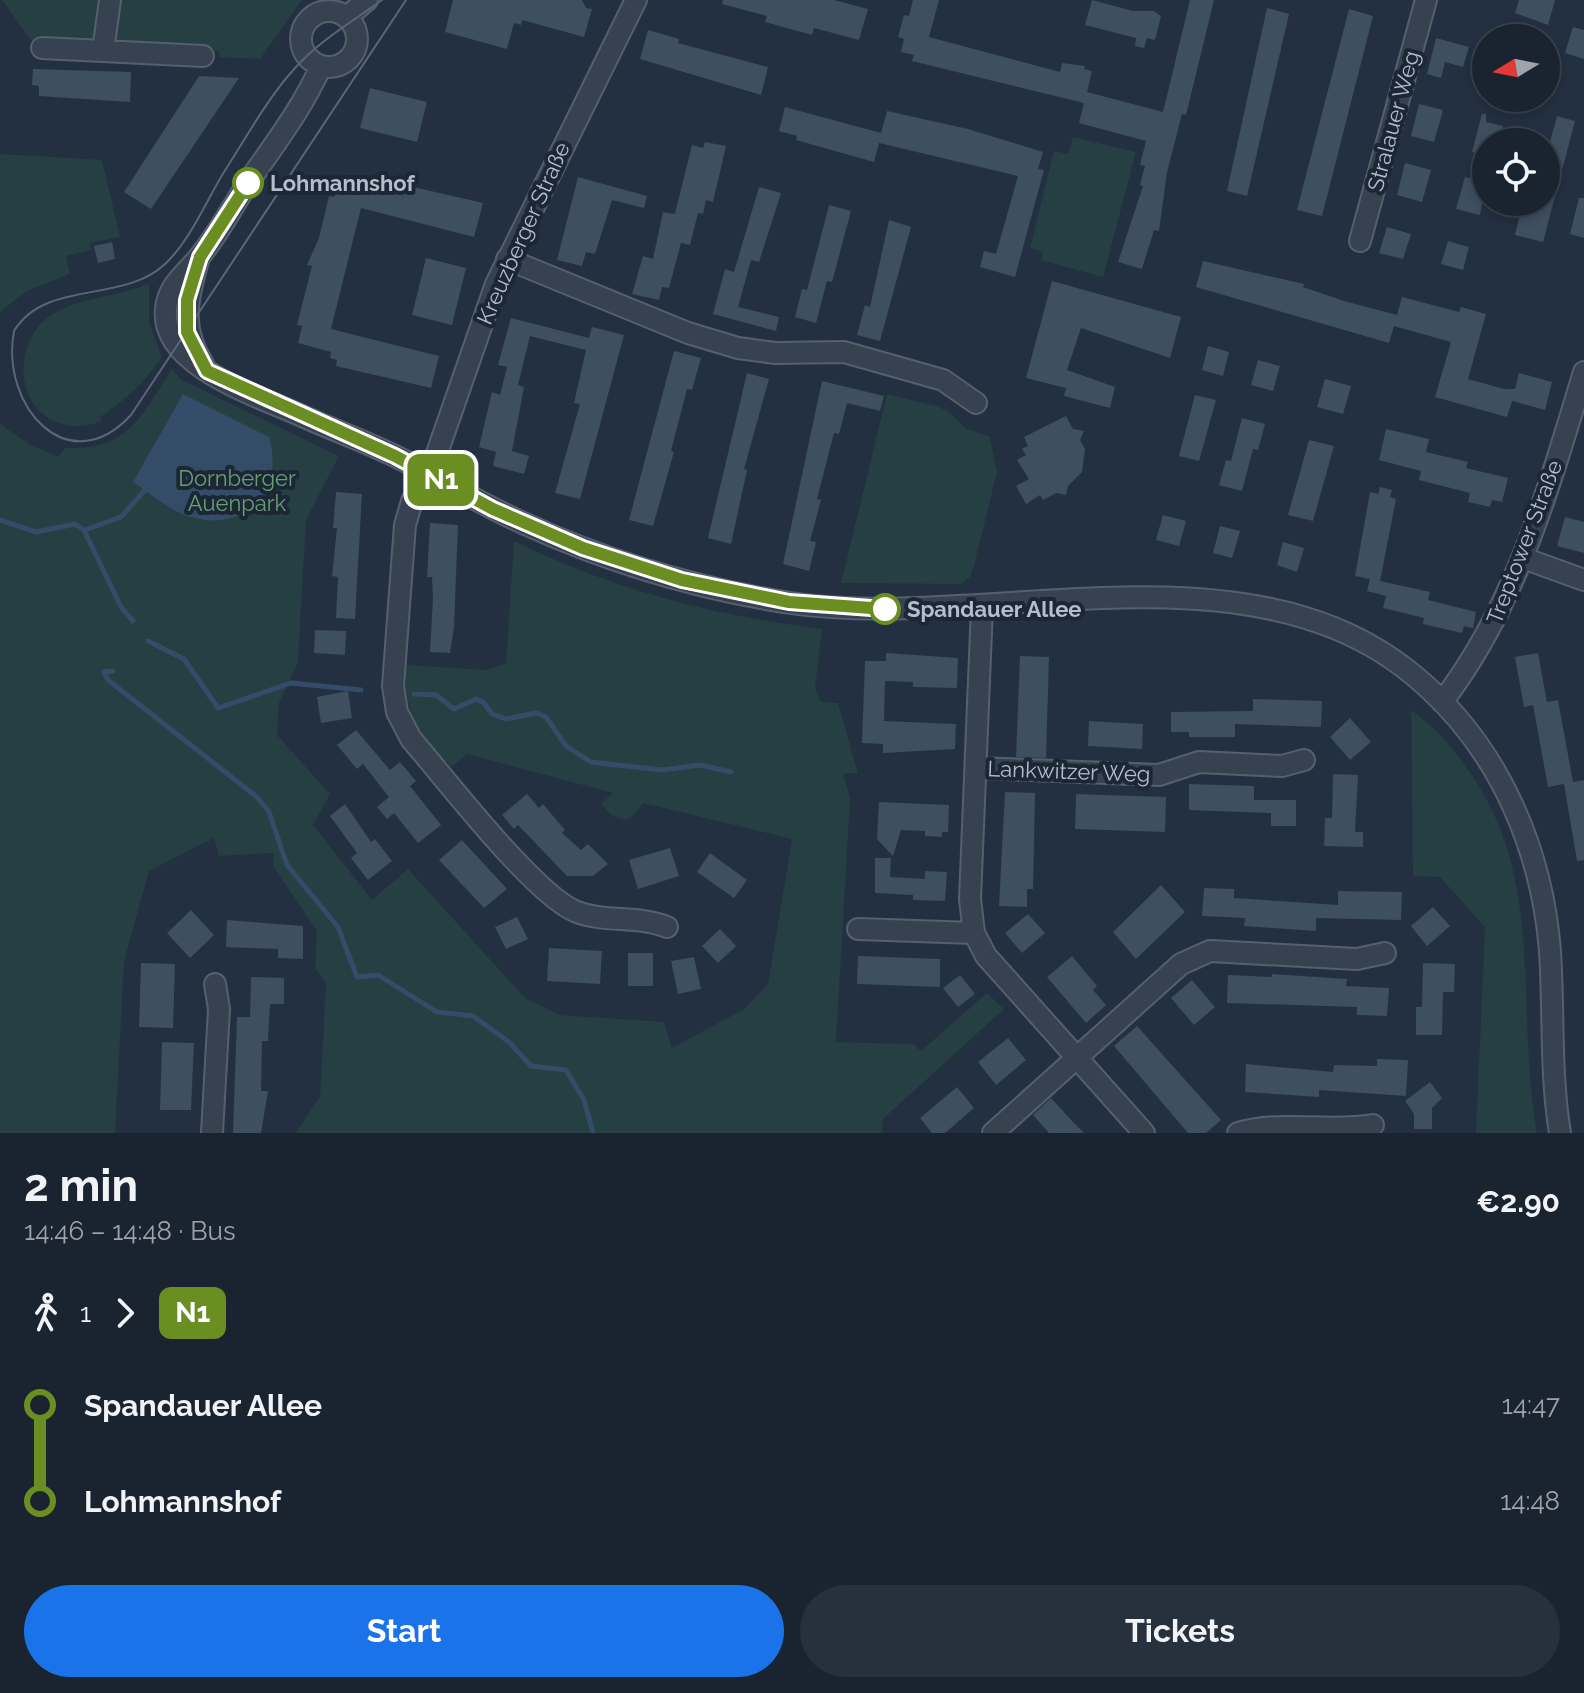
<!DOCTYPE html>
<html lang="en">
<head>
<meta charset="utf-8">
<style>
  body { margin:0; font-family:Raleway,sans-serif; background:#27303d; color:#f1f3f6; height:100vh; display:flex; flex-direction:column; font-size:30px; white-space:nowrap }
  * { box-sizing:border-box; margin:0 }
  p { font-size:26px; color:#9fa4ab }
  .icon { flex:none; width:44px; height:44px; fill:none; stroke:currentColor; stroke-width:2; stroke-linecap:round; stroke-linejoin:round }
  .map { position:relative; height:1133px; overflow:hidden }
  .drawer { display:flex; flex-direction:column; background:#1a2431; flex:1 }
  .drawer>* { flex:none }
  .badge { padding:0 16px; border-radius:12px; font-size:28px; line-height:52px }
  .needle { width:52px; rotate:260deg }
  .controls { position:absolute; left:1472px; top:24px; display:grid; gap:16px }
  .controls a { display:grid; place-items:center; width:88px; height:88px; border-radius:50%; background:#1a2431; box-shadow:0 4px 12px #0003,0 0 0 2px #38414d; font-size:40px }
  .map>.badge { position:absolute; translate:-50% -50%; box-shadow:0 0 0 4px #fff }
  .legs { display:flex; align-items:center; gap:12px; height:88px; padding:0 24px; font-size:26px }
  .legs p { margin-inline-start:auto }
  .overview { display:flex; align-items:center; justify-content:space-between; height:136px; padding:0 24px }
  h1 { font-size:44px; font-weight:700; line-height:60px }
  .primary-button { display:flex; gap:16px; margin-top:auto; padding:16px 24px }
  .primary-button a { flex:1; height:92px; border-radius:48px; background:#1a73e8; color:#fff; font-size:32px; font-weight:700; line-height:92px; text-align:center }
  .primary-button a+a { background:#27303d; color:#f1f3f6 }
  ul { padding:0 24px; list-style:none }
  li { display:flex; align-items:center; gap:28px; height:96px; font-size:30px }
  li i { display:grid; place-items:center; width:12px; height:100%; margin:0 10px; background:currentColor }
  li i::after { content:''; width:20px; height:20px; margin:-10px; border:6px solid; border-radius:50%; background:#1a2431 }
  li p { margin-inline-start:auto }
  li:first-child i { background:linear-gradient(#0000 50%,currentColor 0) }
  li:last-child i { background:linear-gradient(currentColor 50%,#0000 0) }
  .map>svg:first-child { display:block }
  .green { fill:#253f42 }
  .water { fill:#354c69 }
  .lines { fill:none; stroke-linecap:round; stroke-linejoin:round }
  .stream { stroke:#354c69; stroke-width:5 }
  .building { fill:#3e4f60 }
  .minor-casing { stroke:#55606e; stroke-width:24 }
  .minor { stroke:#374250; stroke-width:20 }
  .tram { stroke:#596678; stroke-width:2 }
  .line-1-casing { stroke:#fff; stroke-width:18 }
  .line-1 { stroke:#6b8e23; stroke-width:12 }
  .stop-1-dot { fill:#fff; stroke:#6b8e23; stroke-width:4 }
  .labels { text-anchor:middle; stroke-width:8; stroke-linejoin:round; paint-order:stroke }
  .street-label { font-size:22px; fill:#b3bdcb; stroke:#1c2735 }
  .stop-label { font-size:22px; font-weight:bold; fill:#b3bdcb; stroke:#1c2735; text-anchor:start }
  .park-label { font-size:22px; fill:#699e73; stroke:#1c2735 }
</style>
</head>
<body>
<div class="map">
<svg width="1584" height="1133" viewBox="0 0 1584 1133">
  <rect width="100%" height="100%" fill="#233041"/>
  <path class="green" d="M 2,0 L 100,0 L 92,44 L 33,43 Z
    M 115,0 L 302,0 L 260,59 L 219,57 L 219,51 L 121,47 L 114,42 Z
    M 1073,137 L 1136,152 L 1103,277 L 1041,260 L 1043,252 L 1030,248 L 1054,151 L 1068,154 Z
    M 0,154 L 102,160 L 120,237 L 90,243 L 91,250 L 66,256 L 70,274 L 27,291 L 0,312 Z
    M 149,283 L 149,323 L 162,357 C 145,382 126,400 100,417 L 102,421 C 35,446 0,371 41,323 C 73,295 113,300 149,283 Z
    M 172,369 L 180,379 L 339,456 L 306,520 L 298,662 L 279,703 L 277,735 L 330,794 L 313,825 L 372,900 L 408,869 L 525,998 L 560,1015 L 664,1022 L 672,1048 L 744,1009 L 768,984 L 792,839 L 643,803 L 630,819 C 616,821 610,815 601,804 L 613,793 L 467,754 L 451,767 C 418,732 404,715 405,665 L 487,670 L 506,663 L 514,541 C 615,590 711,615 822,629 L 815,688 L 821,702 L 838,703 L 858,773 L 843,773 L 850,798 L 836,1042 L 913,1044 L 921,1051 L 987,993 L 1004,1009 L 883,1119 L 882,1133 L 296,1133 L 320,1096 L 326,982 L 315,969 L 317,931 L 273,866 L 274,853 L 219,856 L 214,838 L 149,871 L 124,961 L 115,1133 L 0,1133 L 0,424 L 29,444 L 58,457 L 65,448 C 128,451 141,416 172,369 Z
    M 887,394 L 936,406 L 949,412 L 965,428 L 990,437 L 997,472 L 975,562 L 970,577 L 961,584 L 841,583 Z
    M 1411,710 C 1438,729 1454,749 1473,777 C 1546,885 1515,1012 1537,1133 L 1476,1133 L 1485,927 L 1440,877 L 1413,876 Z"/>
  <path class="water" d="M 183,394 L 269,437 C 285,490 246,533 191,517 C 171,512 150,493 133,482 Z"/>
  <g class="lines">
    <path class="stream" d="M 0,520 L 36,532 L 75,524 L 84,530 L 121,607 L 133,621
      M 85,530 L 121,517 L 145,490
      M 148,641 L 184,659 L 218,708 L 291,683 L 361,690
      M 113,671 L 104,672 L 108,680 L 257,797 L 269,812 L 287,865 L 338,927 L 357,977 L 378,975 L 437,1012 L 473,1016 L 509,1042 L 531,1066 L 566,1070 L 584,1100 L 593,1133
      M 414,694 L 436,695 L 454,709 L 476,699 L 484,703 L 492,714 L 506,719 L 536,713 L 546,717 L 566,746 L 591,762 L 662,770 L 700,765 L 731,772"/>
  </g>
  <path class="building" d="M 453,0 L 582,0 L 586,8 L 592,9 L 584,37 L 522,20 L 521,25 L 514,23 L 507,49 L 445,32 Z
    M 723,0 L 834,0 L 868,9 L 859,40 L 814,28 L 812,35 L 765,22 L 767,16 L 722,4 Z
    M 913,0 L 939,0 L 929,37 L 1060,72 L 1062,63 L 1085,66 L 1084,69 L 1092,71 L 1087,92 L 1163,112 L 1190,0 L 1214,0 L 1186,115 L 1182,114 L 1167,172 L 1159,231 L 1154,230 L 1142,269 L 1118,262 L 1143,186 L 1140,185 L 1145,166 L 1140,165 L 1146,141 L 1079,123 L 1084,103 L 912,61 L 914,55 L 901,52 L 904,39 L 898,37 L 904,15 L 909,16 Z
    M 1092,0 L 1133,11 L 1154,11 L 1161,16 L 1155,40 L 1147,38 L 1144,48 L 1135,46 L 1136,38 L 1085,25 Z
    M 1519,0 L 1555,0 L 1548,25 L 1515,13 Z
    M 1267,8 L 1289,14 L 1247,196 L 1227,191 Z
    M 1349,9 L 1373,16 L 1322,216 L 1297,210 Z
    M 1573,27 L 1584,30 L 1584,59 L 1565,53 Z
    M 648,30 L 679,39 L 678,43 L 768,67 L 761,95 L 640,59 Z
    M 1436,38 L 1469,47 L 1463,67 L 1445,62 L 1441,78 L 1427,74 Z
    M 33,69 L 131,72 L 130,102 L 39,96 L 39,86 L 32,85 Z
    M 199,76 L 239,78 L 151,209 L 124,192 Z
    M 370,88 L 427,102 L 417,142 L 360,128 Z
    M 1419,104 L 1443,110 L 1434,142 L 1411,136 Z
    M 785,107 L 881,133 L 887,111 L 968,129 L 1043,152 L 1038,169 L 1044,170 L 1015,277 L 980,267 L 984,251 L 996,254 L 1018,176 L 879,143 L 874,162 L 796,140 L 797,136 L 779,131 Z
    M 1482,114 L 1486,114 L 1486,122 L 1503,126 L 1499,142 L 1486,142 L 1486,156 L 1472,152 Z
    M 1557,116 L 1575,121 L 1543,242 L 1515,235 L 1523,202 L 1546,202 L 1546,157 Z
    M 705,142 L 726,146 L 713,202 L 706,200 L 703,214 L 698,213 L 690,245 L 681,243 L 669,288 L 662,287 L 659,300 L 632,294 L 643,256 L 653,259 L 663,212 L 675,214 L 692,145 L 703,148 Z
    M 1405,163 L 1431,170 L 1422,202 L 1397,195 Z
    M 578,177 L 647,196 L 644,208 L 612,200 L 595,254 L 586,252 L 582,266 L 557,260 Z
    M 1465,177 L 1486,182 L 1480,215 L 1456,209 Z
    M 374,178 L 483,203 L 474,237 L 361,208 L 331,329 L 439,356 L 431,388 L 336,366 L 337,360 L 330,358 L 331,352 L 298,343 L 302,326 L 297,325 L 312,266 L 307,265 L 319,238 L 329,196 L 334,197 L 338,179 L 372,188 Z
    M 759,187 L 781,193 L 759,262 L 751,260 L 738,307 L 779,317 L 776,331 L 713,314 L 725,269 L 734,272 Z
    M 1579,198 L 1584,198 L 1584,238 L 1570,234 Z
    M 829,205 L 851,211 L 832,282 L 827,281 L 816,323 L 795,317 L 802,289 L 807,290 Z
    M 889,220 L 911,227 L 880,341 L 857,335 L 865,305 L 870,307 Z
    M 1387,227 L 1411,234 L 1403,259 L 1379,253 Z
    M 1448,241 L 1469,247 L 1463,270 L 1441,264 Z
    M 112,242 L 115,259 L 98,263 L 94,246 Z
    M 426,258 L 466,268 L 452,325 L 412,315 Z
    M 1203,261 L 1304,284 L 1303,287 L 1344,301 L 1397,315 L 1402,297 L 1459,312 L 1461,307 L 1486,314 L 1468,379 L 1504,389 L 1515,389 L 1519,373 L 1552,382 L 1545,410 L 1512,401 L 1507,417 L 1435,397 L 1451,342 L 1394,326 L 1389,343 L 1196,287 Z
    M 1052,281 L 1181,317 L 1170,358 L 1081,328 L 1067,370 L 1115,387 L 1110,408 L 1064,396 L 1066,388 L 1026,378 Z
    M 511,318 L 589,338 L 592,327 L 624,335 L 580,499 L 555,493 L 580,404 L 574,403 L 586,350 L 530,336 L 518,385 L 524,387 L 512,451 L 529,456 L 524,474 L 493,466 L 496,452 L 479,447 L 492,392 L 500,395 L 507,367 L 498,365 Z
    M 1208,346 L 1229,352 L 1223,376 L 1202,370 Z
    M 674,351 L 701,358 L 692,390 L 687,389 L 671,451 L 674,452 L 653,526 L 629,520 Z
    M 1258,360 L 1280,366 L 1273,391 L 1251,385 Z
    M 747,373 L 769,379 L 744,469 L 747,470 L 731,544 L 708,538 Z
    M 1325,379 L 1351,386 L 1343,414 L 1317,407 Z
    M 822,381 L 884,396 L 880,411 L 847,403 L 839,434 L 834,433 L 817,499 L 821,500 L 810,541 L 816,542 L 809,571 L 783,564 Z
    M 1195,395 L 1216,400 L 1199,461 L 1179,456 Z
    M 1066,416 L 1073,429 L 1084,431 L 1080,440 L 1085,449 L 1082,472 L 1068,486 L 1066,495 L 1056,493 L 1043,500 L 1040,495 L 1026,504 L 1016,486 L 1029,479 L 1017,460 L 1026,455 L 1022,449 L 1028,446 L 1024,437 Z
    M 1242,418 L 1265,424 L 1258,450 L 1253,449 L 1242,491 L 1219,485 L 1226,460 L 1231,461 Z
    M 1386,429 L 1429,439 L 1426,452 L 1468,462 L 1466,468 L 1508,478 L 1502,502 L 1492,500 L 1490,507 L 1468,502 L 1470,493 L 1419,480 L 1421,471 L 1379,460 Z
    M 1309,440 L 1334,446 L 1313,521 L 1288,515 Z
    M 1380,487 L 1392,490 L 1390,497 L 1396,499 L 1380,581 L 1430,592 L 1428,600 L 1476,612 L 1473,628 L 1464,626 L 1462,633 L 1423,624 L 1424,618 L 1383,608 L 1386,596 L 1367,591 L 1370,579 L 1355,576 L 1370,492 L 1378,494 Z
    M 336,492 L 362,494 L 355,619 L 336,618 L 338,577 L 332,576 L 337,528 L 333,528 Z
    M 1163,515 L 1186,521 L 1179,546 L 1156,540 Z
    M 1565,517 L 1584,522 L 1584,553 L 1557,546 Z
    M 430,523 L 458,525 L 454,627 L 450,653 L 430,652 L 433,599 L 432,577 L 427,577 Z
    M 1220,526 L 1240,531 L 1232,558 L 1213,553 Z
    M 1283,542 L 1304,548 L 1297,572 L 1277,565 Z
    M 315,630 L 346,631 L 345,655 L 314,653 Z
    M 886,653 L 958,658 L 957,688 L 913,687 L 913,682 L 885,681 L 884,721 L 956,724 L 955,749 L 883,753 L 883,744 L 862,743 L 865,661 L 886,661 Z
    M 1538,653 L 1547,702 L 1558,700 L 1573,782 L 1584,780 L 1584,860 L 1577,861 L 1564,784 L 1548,787 L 1533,705 L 1524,707 L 1515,657 Z
    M 1020,656 L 1049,657 L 1046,758 L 1016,757 Z
    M 348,691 L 352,718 L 321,723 L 317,697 Z
    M 1253,699 L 1322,701 L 1321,727 L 1235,724 L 1235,737 L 1189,737 L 1189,732 L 1171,732 L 1171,712 L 1253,711 Z
    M 1350,718 L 1371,742 L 1350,760 L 1330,737 Z
    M 1089,721 L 1143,724 L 1142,749 L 1088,746 Z
    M 356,730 L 390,770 L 400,762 L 416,781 L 410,786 L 441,825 L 418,843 L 394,813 L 387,819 L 377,807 L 389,797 L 363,764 L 357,769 L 337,745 Z
    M 1333,774 L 1358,775 L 1355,832 L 1363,832 L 1363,847 L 1324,846 L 1325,818 L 1332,818 Z
    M 1189,784 L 1254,786 L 1254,800 L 1296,800 L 1296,826 L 1271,826 L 1271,813 L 1189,810 Z
    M 1005,792 L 1035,793 L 1033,889 L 1027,889 L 1027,907 L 999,906 Z
    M 527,794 L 539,808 L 543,804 L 565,830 L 562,833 L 581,850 L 588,844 L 608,864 L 593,876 L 567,876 L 518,825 L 514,829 L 502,815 Z
    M 1076,794 L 1166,797 L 1165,832 L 1075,829 Z
    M 879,802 L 949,805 L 948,832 L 942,832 L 942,837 L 925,836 L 925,831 L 901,830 L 893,856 L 877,839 Z
    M 345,804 L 371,842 L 375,839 L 392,861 L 368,880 L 351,858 L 357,853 L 330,816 Z
    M 462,840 L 507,889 L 484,908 L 439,860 Z
    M 670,848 L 679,876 L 638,889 L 629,860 Z
    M 710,853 L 747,880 L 734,898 L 697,872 Z
    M 875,858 L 891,858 L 890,877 L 925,879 L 925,871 L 947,872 L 945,901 L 913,900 L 913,895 L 875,893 Z
    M 1161,885 L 1185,912 L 1136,959 L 1113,932 Z
    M 1204,888 L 1234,889 L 1234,898 L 1338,905 L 1338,891 L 1402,892 L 1401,920 L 1316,918 L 1316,931 L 1244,926 L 1245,918 L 1202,916 Z
    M 1433,907 L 1450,926 L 1427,946 L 1411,926 Z
    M 191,910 L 214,935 L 190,958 L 167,933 Z
    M 1028,914 L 1045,933 L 1022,953 L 1005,933 Z
    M 517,917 L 528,939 L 506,949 L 495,927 Z
    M 227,920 L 303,926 L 303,959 L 278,958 L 278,949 L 226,947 Z
    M 720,929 L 736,946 L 718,963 L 702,946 Z
    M 549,948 L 602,951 L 600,984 L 547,981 Z
    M 628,953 L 653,953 L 653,986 L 628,986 Z
    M 858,956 L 940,959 L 940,987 L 857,984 Z
    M 1072,956 L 1097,986 L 1093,990 L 1106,1005 L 1086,1023 L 1047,977 Z
    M 694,957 L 701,989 L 678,994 L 671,961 Z
    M 141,963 L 175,964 L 173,1028 L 139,1027 Z
    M 1423,963 L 1455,964 L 1454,992 L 1443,992 L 1442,1035 L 1416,1035 L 1416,1007 L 1422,1007 Z
    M 1272,974 L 1347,979 L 1346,986 L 1389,988 L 1387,1016 L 1357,1015 L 1357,1007 L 1227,1003 L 1228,975 L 1272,977 Z
    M 960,975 L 975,994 L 958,1007 L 943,988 Z
    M 251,977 L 284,978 L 284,1004 L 270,1004 L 268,1041 L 262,1041 L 261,1091 L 268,1091 L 261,1133 L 233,1133 L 237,1017 L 250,1017 Z
    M 1192,980 L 1215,1007 L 1194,1025 L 1171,998 Z
    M 1137,1026 L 1221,1120 L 1206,1133 L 1188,1133 L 1114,1046 Z
    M 1008,1038 L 1026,1060 L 996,1085 L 978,1062 Z
    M 162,1042 L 194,1043 L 191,1110 L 160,1110 Z
    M 1377,1059 L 1408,1060 L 1406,1096 L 1319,1090 L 1319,1097 L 1245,1092 L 1246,1064 L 1333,1072 L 1334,1065 L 1377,1066 Z
    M 1430,1082 L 1442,1098 L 1432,1108 L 1432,1129 L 1414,1129 L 1414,1114 L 1405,1101 Z
    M 957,1087 L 974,1108 L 945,1133 L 932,1133 L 920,1118 Z
    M 1051,1098 L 1074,1123 L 1084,1133 L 1049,1133 L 1033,1115 Z"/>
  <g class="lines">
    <defs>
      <path id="minor" d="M 636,0 L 496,284 L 436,456 L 412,501 L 405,525 L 393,686 L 397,712 L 411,739 C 445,778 535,896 577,912 C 606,923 638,915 667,927
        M301 39a28 28 0 1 1 56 0a28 28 0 1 1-56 0Z
        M 347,17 L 367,0
        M 42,48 L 203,56
        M 103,51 L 110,0
        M 321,66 C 302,109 273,146 247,184 C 232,208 218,234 200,256 C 186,274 168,285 166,309 C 160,366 258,396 300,415 C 333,430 367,442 399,458 C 441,479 480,504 523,523 C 606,561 699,589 790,603 C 993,632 1257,532 1425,685 C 1501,753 1542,851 1550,951 C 1554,1012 1550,1072 1560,1133
        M 1360,241 L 1426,0
        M 507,259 L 688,333 L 738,348 L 775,353 L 844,352 L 943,380 L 976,403
        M 198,261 C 187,300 180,328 203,364
        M 1523,558 L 1584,580
        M 982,607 L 970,899 L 974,933 L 986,956 L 1144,1133
        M 1442,702 C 1516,606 1549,487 1584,372
        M 976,768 L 1159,775 L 1199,762 L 1282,766 L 1304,760
        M 858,929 L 974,933
        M 212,1133 L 219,1009 L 215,984
        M 993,1133 L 1181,964 L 1210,951 L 1357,959 L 1385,953
        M 1238,1133 C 1282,1120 1329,1133 1373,1125"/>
    </defs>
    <use href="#minor" class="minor-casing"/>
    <use href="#minor" class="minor"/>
    <path class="tram" d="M 382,0 C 352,22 320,40 296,67 C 268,97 246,138 224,172 C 206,201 190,241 165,264 C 123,304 46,279 14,331 C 0,406 68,483 131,415 L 406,0"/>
  </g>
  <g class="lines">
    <defs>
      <path id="line-1" d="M 248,183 L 200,257 L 187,300 L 187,332 L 207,371 L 395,456 L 493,509 L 583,548 L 682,580 L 789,602 L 885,609"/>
    </defs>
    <use href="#line-1" class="line-1-casing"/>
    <use href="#line-1" class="line-1"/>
  </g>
  <g class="stop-1-dot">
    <circle cx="248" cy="183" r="14"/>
    <circle cx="885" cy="609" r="14"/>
  </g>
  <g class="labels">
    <g class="street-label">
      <text transform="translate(1393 121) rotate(-75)" y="8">Stralauer Weg</text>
      <text transform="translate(523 233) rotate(-66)" y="8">Kreuzberger Straße</text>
      <text transform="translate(1524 542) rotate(-69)" y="8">Treptower Straße</text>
      <text transform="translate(1069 771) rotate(2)" y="8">Lankwitzer Weg</text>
    </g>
    <g class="stop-label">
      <text x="270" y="191">Lohmannshof</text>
      <text x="907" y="617">Spandauer Allee</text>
    </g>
    <g class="park-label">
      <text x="237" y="486">Dornberger<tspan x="237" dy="25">Auenpark</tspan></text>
    </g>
  </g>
</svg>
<div class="controls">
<a><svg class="needle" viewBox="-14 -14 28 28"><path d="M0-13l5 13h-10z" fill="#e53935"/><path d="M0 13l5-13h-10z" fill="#9fa4ab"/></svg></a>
<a><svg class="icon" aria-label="locate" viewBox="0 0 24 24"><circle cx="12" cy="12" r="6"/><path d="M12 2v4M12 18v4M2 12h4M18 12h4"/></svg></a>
</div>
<b class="badge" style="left:441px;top:480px;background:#6b8e23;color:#fff">N1</b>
</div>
<section class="drawer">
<div class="overview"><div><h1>2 min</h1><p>14:46 – 14:48 · Bus</p></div><b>€2.90</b></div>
<div class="legs"><svg class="icon" aria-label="walk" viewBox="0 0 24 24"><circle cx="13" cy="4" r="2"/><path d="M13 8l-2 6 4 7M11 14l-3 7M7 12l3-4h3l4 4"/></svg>1<svg class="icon" aria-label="forward" viewBox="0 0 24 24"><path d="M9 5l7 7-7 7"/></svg><b class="badge" style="background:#6b8e23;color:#fff">N1</b></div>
<ul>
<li><i style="color:#6b8e23"></i><b>Spandauer Allee</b><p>14:47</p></li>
<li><i style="color:#6b8e23"></i><b>Lohmannshof</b><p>14:48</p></li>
</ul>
<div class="primary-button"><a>Start</a><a>Tickets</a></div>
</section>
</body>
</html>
